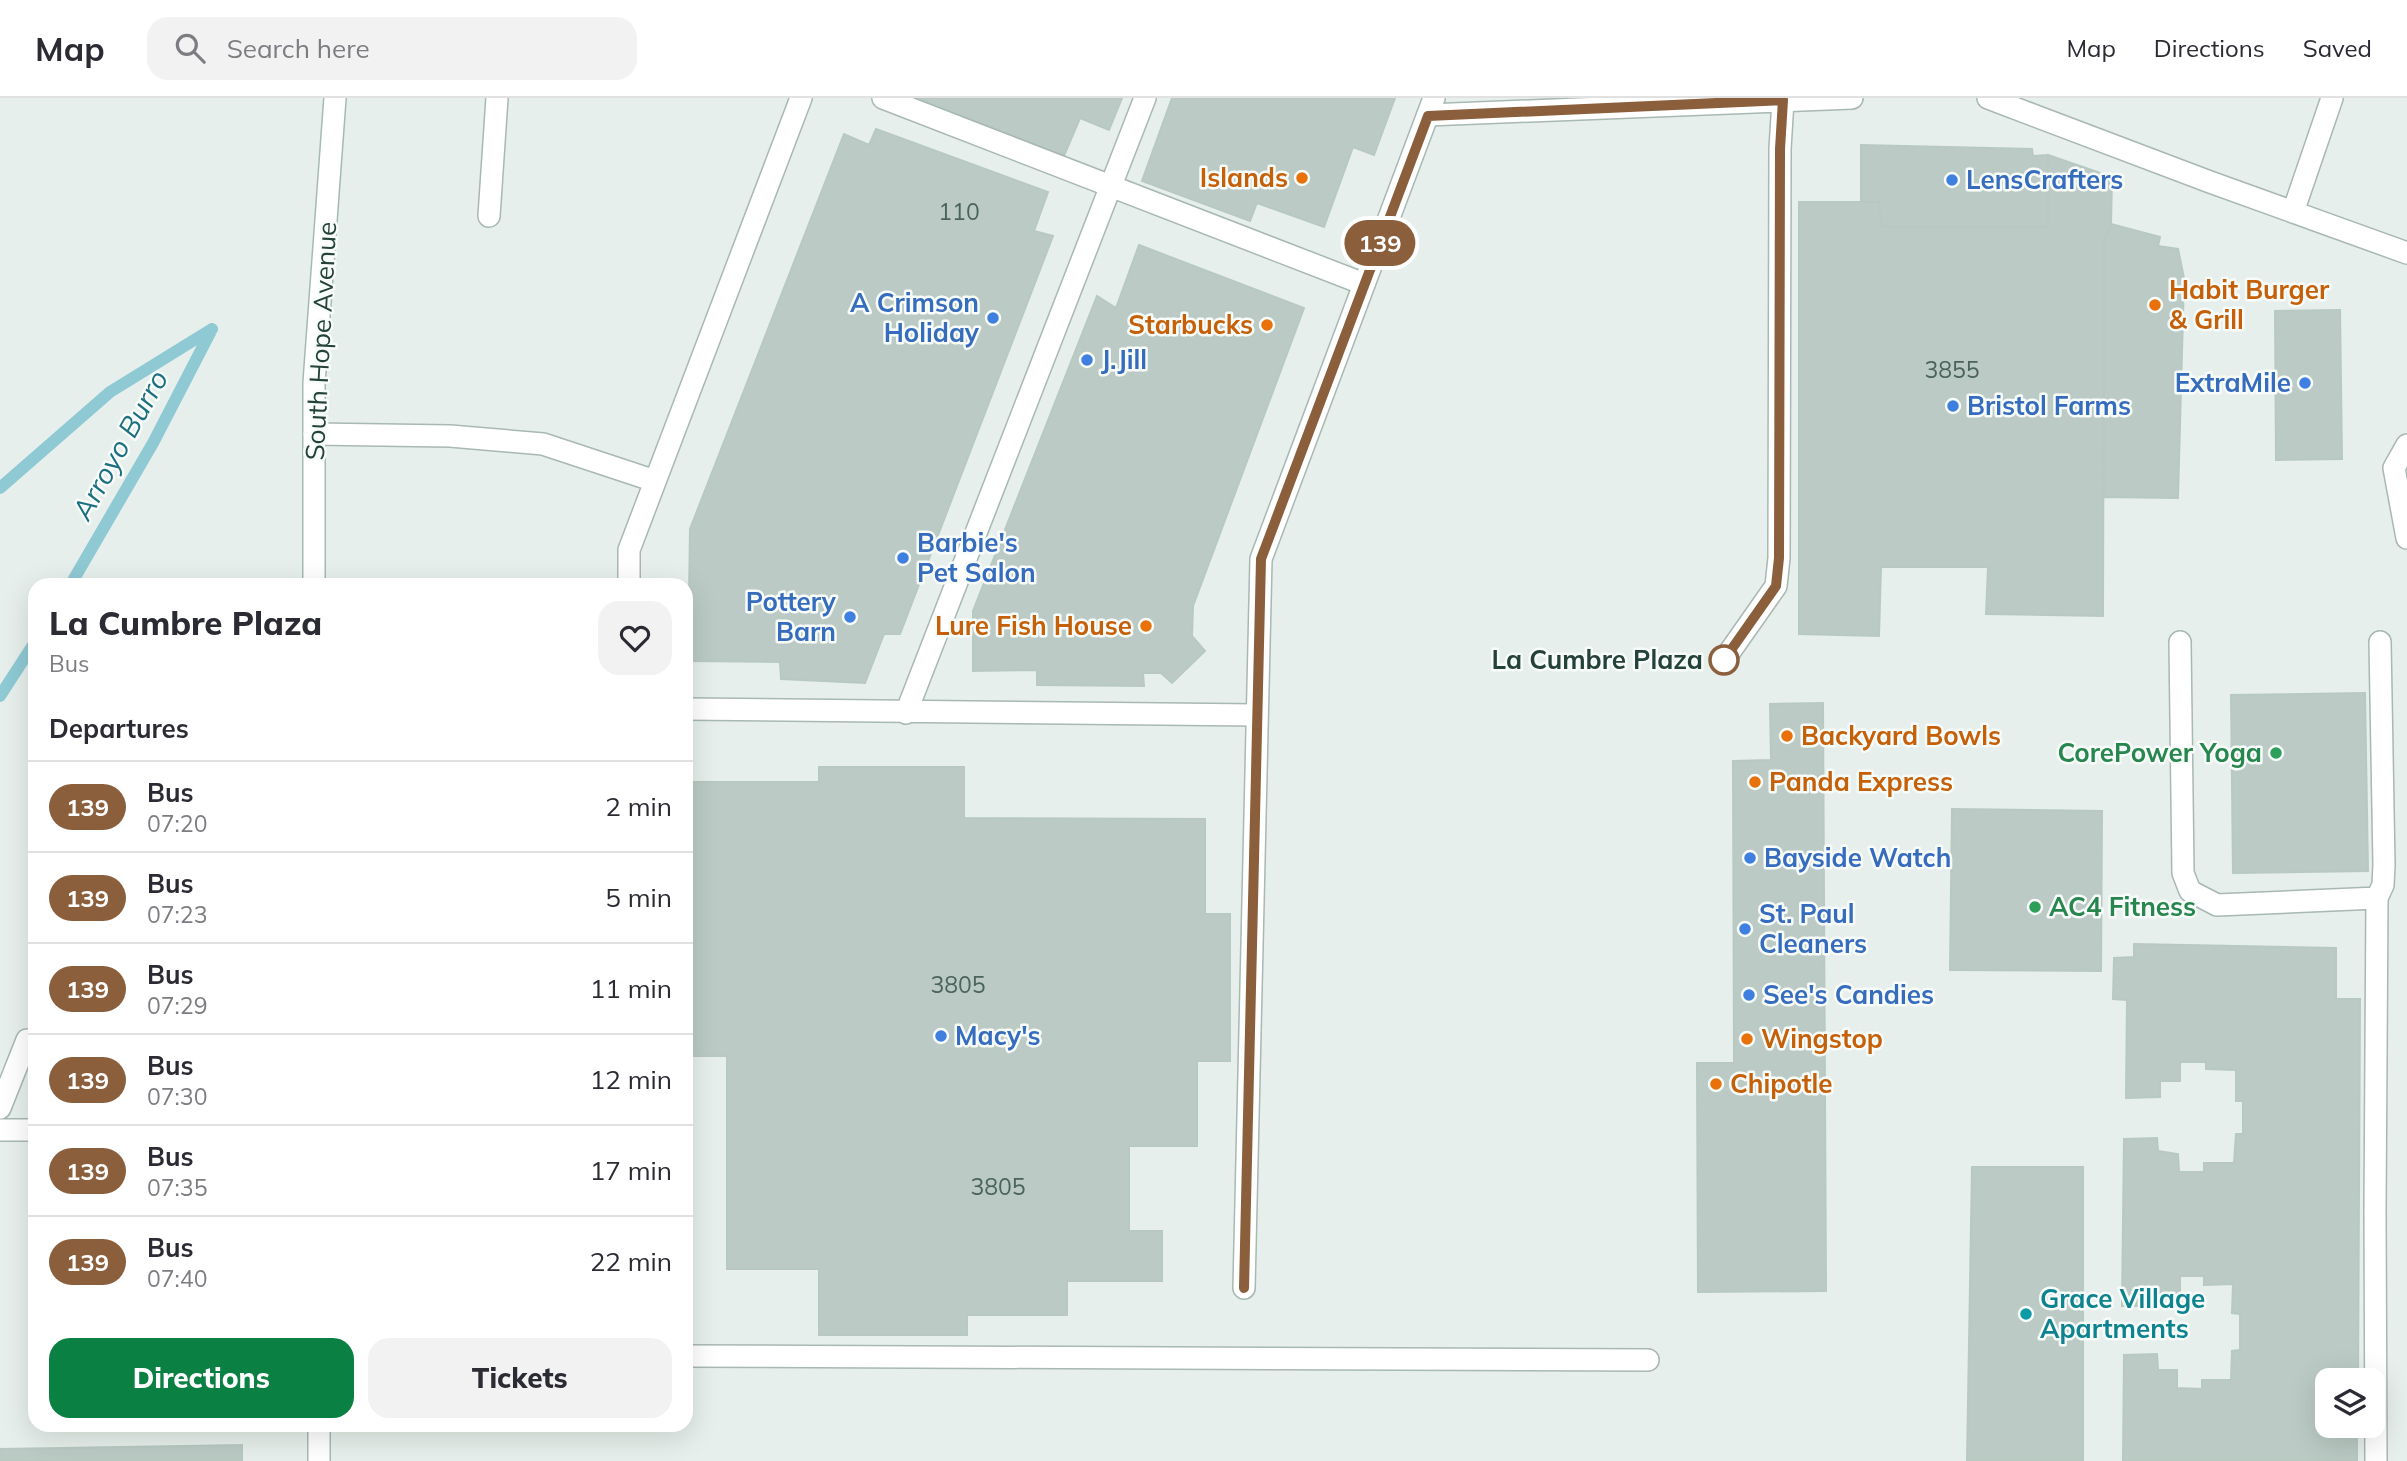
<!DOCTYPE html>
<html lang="en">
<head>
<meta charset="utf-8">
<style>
  body { margin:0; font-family:Mulish,sans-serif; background:#f2f2f3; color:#2b2b33; height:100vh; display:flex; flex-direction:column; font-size:26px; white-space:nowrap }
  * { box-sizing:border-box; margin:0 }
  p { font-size:23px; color:#7c7c81 }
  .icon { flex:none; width:38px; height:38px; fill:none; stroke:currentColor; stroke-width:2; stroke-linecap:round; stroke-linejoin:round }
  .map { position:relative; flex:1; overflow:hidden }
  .sheet { position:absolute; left:28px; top:480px; width:665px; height:854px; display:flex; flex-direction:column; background:#fff; border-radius:21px; box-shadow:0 7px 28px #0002 }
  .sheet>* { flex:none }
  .badge { padding:0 14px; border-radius:23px; font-size:24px; line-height:46px }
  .tools { position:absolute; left:2315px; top:1270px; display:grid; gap:14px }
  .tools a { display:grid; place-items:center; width:70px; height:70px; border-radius:14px; background:#fff; box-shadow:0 7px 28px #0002; font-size:35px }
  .map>.badge { position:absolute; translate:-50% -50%; box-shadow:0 0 0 4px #fff }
  h2 { padding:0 21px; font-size:26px; line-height:63px }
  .round { display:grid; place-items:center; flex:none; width:74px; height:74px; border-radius:21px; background:#f2f2f3 }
  .head { display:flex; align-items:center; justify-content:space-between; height:119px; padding:0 21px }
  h1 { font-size:33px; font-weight:800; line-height:52px }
  .primary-button { display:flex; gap:14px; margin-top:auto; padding:14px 21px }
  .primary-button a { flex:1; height:80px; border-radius:21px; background:#0b8043; color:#fff; font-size:28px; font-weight:800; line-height:80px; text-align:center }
  .primary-button a+a { background:#f2f2f3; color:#2b2b33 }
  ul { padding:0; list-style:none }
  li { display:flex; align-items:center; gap:21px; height:91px; padding:0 21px; border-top:2px solid #e1e1e2 }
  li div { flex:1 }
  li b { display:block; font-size:26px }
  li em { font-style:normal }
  li .badge { min-width:77px; font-weight:700; text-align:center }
  header { display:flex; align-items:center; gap:42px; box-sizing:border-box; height:98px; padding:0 35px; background:#fff; border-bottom:2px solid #e1e1e2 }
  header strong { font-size:33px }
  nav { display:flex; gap:38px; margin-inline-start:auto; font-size:24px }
  .search { width:490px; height:63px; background:#f2f2f3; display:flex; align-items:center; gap:18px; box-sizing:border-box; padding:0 24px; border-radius:21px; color:#7c7c81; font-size:26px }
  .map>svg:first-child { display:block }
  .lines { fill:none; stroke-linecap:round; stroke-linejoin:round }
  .stream { stroke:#8ec9d4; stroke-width:12 }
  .building { fill:#bbcac4; stroke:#b8c9c2; stroke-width:2 }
  .service-casing { stroke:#a8b8b2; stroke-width:24 }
  .pedestrian-casing { stroke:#a8b8b2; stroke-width:24 }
  .secondary-casing { stroke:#a4bbb3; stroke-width:24 }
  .service { stroke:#fff; stroke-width:21 }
  .pedestrian { stroke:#fff; stroke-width:21 }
  .secondary { stroke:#fff; stroke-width:21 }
  .line-casing { stroke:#fff; stroke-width:16 }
  .line { stroke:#8b5e3c; stroke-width:10 }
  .food-dot { fill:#e8710a; stroke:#f7fbf9; stroke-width:2.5 }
  .shop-dot { fill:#3f7fe0; stroke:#f7fbf9; stroke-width:2.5 }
  .stop-dot { fill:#fff; stroke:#8b5e3c; stroke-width:3.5 }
  .leisure-dot { fill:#2e9e5b; stroke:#f7fbf9; stroke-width:2.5 }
  .culture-dot { fill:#0f9aa8; stroke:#f7fbf9; stroke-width:2.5 }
  .labels { text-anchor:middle; stroke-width:5; stroke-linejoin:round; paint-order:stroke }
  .number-label { font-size:23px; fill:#4a645c }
  .food-label { font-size:26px; font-weight:bold; fill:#c56008; stroke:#f7fbf9; text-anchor:start }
  .shop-label { font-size:26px; font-weight:bold; fill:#366cbe; stroke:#f7fbf9; text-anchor:start }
  .street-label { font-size:26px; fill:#24423a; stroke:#f7fbf9 }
  .stop-label { font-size:26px; font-weight:bold; fill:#24423a; stroke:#f7fbf9; text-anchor:end }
  .leisure-label { font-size:26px; font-weight:bold; fill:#27864d; stroke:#f7fbf9; text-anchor:end }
  .culture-label { font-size:26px; font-weight:bold; fill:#0d838f; stroke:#f7fbf9; text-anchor:start }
  .water-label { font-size:28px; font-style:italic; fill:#1c6f80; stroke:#f7fbf9 }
</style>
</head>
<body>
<header>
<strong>Map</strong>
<div class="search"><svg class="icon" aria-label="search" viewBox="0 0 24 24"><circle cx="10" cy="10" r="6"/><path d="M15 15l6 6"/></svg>Search here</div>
<nav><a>Map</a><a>Directions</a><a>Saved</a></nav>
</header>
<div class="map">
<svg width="2407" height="1363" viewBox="0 0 2407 1363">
  <rect width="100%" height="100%" fill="#e6efeb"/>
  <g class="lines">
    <path class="stream" d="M 0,390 L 110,294 L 212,231
      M 71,486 L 153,345 L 212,231
      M 0,598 L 35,544"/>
  </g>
  <path class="building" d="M 916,0 L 1122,0 L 1109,32 L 1080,20 L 1064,58 Z
    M 1172,0 L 1395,0 L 1374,57 L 1353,49 L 1324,129 L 1257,105 L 1250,123 L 1142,83 Z
    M 876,31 L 1048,94 L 1034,133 L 1053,138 L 900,536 L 884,536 L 865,585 L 781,581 L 780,564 L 688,563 L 690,431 L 844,36 L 869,47 Z
    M 1861,47 L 2032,51 L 2033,58 L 2048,57 L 2048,129 L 1882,129 L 1879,104 L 1861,104 Z
    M 2048,57 L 2112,79 L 2111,126 L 2104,144 L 2103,518 L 1986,516 L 1988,469 L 1881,469 L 1879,538 L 1799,536 L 1799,104 L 1879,104 L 1882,129 L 2048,129 Z
    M 2111,126 L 2160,139 L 2158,148 L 2178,151 L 2184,180 L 2178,400 L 2104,399 L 2104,144 Z
    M 1139,147 L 1304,210 L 1193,508 L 1192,538 L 1205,553 L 1172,585 L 1161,575 L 1143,575 L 1144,588 L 1037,587 L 1037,572 L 973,573 L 973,513 L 1097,198 L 1116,210 Z
    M 2340,212 L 2342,361 L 2276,362 L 2275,213 Z
    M 2365,595 L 2368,773 L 2233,775 L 2231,597 Z
    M 1823,605 L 1826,1193 L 1698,1194 L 1697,965 L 1734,965 L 1733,663 L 1771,662 L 1770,606 Z
    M 819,669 L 964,669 L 964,720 L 1205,721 L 1205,816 L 1230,816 L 1230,963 L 1197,963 L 1197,1048 L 1129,1048 L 1129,1133 L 1162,1133 L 1162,1183 L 1067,1183 L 1067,1217 L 967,1217 L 967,1237 L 819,1237 L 819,1171 L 727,1171 L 727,958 L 686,958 L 686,684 L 819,684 Z
    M 1952,711 L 2102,713 L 2101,873 L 1950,872 Z
    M 2134,846 L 2336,850 L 2336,901 L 2360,901 L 2358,1283 L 2328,1283 L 2328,1328 L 2357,1328 L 2357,1363 L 2123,1363 L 2124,1257 L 2157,1256 L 2158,1272 L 2177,1272 L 2177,1290 L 2202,1291 L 2202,1282 L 2231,1282 L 2232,1253 L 2240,1252 L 2240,1216 L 2232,1215 L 2233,1186 L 2204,1187 L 2204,1178 L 2180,1178 L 2180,1195 L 2158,1195 L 2158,1208 L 2122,1208 L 2124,1041 L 2157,1040 L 2158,1053 L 2178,1056 L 2179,1074 L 2204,1074 L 2204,1065 L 2234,1065 L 2236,1036 L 2243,1036 L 2243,1003 L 2236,1003 L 2236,972 L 2206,971 L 2206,964 L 2180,964 L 2180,983 L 2160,983 L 2160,999 L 2126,1000 L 2127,902 L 2113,901 L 2114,860 L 2134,859 Z
    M 1972,1069 L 2083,1069 L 2083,1363 L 1967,1363 Z
    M 242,1347 L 242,1363 L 0,1363 L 0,1351 Z"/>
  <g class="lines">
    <defs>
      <path id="service" d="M 1988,0 L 2210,84 L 2407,155
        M 1428,17 L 1852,0
        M 2293,114 L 2332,0
        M 489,118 L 497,0
        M 314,336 L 450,338 L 543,346 L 655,383
        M 2407,347 L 2394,370 L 2407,440
        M 629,486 L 629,452 L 801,0
        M 2180,544 L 2183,775 L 2190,793 L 2217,807 L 2377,800 L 2383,787 L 2384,767 L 2380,544
        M 1724,562 L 1776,488 L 1779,460 L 1780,51 L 1783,2
        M 0,1010 L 27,942 L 35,942
        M 0,1032 L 35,1032
        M 1244,1190 L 1261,461 L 1434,0
        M 686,1258 L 1648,1262
        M 2376,1363 L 2375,1112 L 2377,800"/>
      <path id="pedestrian" d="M 883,0 L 1364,186
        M 686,611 L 1257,617
        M 906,615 L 1145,0"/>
      <path id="secondary" d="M 314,486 L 314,285 L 335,0
        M 319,1326 L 319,1363"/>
    </defs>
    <use href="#service" class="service-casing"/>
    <use href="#pedestrian" class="pedestrian-casing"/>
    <use href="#secondary" class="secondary-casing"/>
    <use href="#service" class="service"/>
    <use href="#pedestrian" class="pedestrian"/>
    <use href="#secondary" class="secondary"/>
  </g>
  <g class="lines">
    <defs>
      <path id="line" d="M 1244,1190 L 1261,461 L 1428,18 L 1783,2 L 1780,51 L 1779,460 L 1776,488 L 1724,562"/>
    </defs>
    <use href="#line" class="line-casing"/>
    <use href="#line" class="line"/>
  </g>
  <g class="food-dot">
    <circle cx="1302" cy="80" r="7"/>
    <circle cx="2155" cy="207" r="7"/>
    <circle cx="1267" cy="227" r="7"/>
    <circle cx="1146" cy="528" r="7"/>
    <circle cx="1787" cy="638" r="7"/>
    <circle cx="1755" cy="684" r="7"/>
    <circle cx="1747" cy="941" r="7"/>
    <circle cx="1716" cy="986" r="7"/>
  </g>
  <g class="shop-dot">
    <circle cx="1952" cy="82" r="7"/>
    <circle cx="993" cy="220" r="7"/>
    <circle cx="1087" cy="262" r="7"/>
    <circle cx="2305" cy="285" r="7"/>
    <circle cx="1953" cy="308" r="7"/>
    <circle cx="903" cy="460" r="7"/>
    <circle cx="850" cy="519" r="7"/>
    <circle cx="1750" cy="760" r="7"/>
    <circle cx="1745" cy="831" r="7"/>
    <circle cx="1749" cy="897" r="7"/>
    <circle cx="941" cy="938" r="7"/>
  </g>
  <circle class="stop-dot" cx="1724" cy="562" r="14"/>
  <g class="leisure-dot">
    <circle cx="2276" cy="655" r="7"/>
    <circle cx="2035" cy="809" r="7"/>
  </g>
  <circle class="culture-dot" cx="2026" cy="1216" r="7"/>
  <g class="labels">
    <g class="number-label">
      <text x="959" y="122">110</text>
      <text x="1952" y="280">3855</text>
      <text x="958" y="895">3805</text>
      <text x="998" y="1097">3805</text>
    </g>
    <g class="food-label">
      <text x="1288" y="89" text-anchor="end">Islands</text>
      <text x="2169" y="201">Habit Burger<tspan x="2169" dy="30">&amp; Grill</tspan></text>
      <text x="1253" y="236" text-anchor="end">Starbucks</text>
      <text x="1132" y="537" text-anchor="end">Lure Fish House</text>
      <text x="1801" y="647">Backyard Bowls</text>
      <text x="1769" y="693">Panda Express</text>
      <text x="1761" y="950">Wingstop</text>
      <text x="1730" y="995">Chipotle</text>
    </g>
    <g class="shop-label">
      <text x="1966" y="91">LensCrafters</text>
      <text x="979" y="214" text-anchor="end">A Crimson<tspan x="979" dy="30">Holiday</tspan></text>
      <text x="1101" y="271">J.Jill</text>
      <text x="2291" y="294" text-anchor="end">ExtraMile</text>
      <text x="1967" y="317">Bristol Farms</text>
      <text x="917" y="454">Barbie's<tspan x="917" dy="30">Pet Salon</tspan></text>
      <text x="836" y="513" text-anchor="end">Pottery<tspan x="836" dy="30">Barn</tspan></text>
      <text x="1764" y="769">Bayside Watch</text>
      <text x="1759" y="825">St. Paul<tspan x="1759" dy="30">Cleaners</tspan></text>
      <text x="1763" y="906">See's Candies</text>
      <text x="955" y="947">Macy's</text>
    </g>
    <g class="street-label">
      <text transform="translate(321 243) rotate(-87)" y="9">South Hope Avenue</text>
    </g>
    <g class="stop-label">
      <text x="1703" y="571">La Cumbre Plaza</text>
    </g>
    <g class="leisure-label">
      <text x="2262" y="664">CorePower Yoga</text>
      <text x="2049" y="818" text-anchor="start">AC4 Fitness</text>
    </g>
    <g class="culture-label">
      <text x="2040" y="1210">Grace Village<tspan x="2040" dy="30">Apartments</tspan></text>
    </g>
    <g class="water-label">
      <text transform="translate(120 347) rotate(-61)" y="10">Arroyo Burro</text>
    </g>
  </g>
</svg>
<div class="tools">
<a><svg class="icon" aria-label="layers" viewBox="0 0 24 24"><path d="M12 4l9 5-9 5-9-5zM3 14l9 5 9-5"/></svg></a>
</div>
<b class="badge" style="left:1380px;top:145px;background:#8b5e3c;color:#fff">139</b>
<section class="sheet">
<div class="head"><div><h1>La Cumbre Plaza</h1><p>Bus</p></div><a class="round"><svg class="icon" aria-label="heart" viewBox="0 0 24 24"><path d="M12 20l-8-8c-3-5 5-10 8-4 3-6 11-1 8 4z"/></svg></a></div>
<h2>Departures</h2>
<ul>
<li><span class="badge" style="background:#8b5e3c;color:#fff">139</span><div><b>Bus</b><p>07:20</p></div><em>2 min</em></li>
<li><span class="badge" style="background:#8b5e3c;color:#fff">139</span><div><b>Bus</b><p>07:23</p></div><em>5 min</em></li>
<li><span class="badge" style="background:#8b5e3c;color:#fff">139</span><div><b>Bus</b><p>07:29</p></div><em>11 min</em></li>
<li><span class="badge" style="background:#8b5e3c;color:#fff">139</span><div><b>Bus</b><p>07:30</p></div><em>12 min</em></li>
<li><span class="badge" style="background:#8b5e3c;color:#fff">139</span><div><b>Bus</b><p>07:35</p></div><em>17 min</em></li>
<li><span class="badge" style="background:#8b5e3c;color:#fff">139</span><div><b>Bus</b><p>07:40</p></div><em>22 min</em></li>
</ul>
<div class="primary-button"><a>Directions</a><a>Tickets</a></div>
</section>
</div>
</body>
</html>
